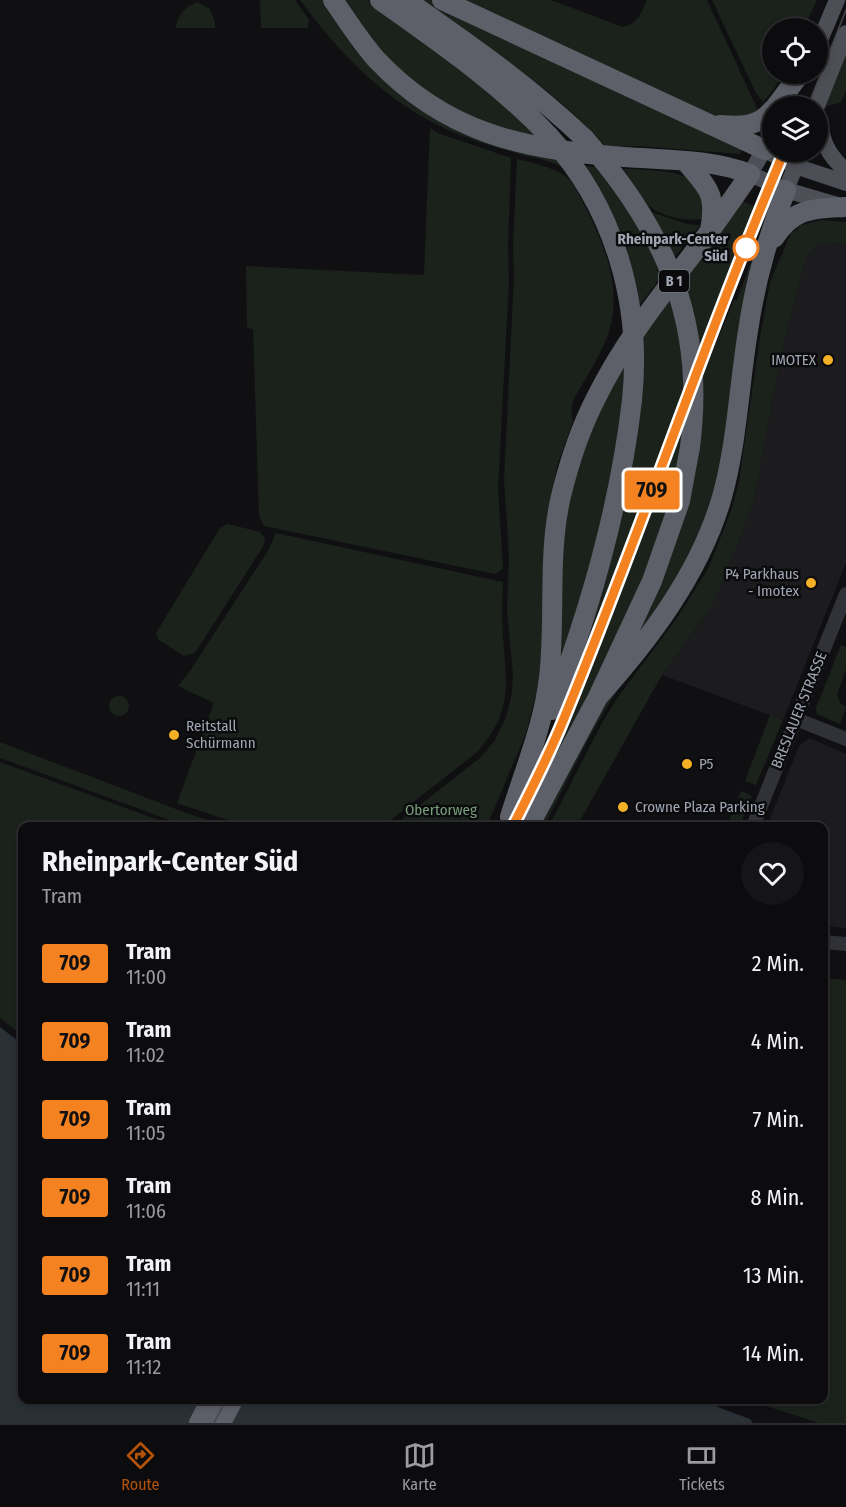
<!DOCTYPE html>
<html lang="de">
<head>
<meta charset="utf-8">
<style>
  body { margin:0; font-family:"Fira Sans Condensed",sans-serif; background:#151517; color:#f1f3f6; height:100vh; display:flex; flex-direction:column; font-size:22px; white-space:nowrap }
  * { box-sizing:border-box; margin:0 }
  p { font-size:20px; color:#9a9b9e }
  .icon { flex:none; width:33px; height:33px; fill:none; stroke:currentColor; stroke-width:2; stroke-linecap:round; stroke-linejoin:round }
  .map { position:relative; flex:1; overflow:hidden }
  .drawer { position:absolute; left:18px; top:822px; width:810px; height:582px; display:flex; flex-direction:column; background:#0c0c0e; border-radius:12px; box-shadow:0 3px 9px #0003,0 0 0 2px #2c2c2e }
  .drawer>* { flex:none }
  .badge { padding:0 12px; border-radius:4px; font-size:21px; line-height:39px }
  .buttons { position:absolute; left:762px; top:18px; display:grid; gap:12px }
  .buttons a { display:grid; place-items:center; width:66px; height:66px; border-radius:50%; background:#0c0c0e; box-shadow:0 3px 9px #0003,0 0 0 2px #2c2c2e; font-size:30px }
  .map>.badge { position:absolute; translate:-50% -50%; box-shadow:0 0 0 3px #fff }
  .round { display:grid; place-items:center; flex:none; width:63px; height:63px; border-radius:32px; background:#151517 }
  .summary { display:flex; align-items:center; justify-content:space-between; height:102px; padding:0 24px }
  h1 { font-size:28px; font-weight:700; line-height:45px }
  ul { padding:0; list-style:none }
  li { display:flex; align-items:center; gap:18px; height:78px; padding:0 24px }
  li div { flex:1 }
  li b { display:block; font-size:22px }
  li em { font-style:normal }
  li .badge { min-width:66px; font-weight:700; text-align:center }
  .tab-bar { display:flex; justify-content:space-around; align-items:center; height:84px; border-top:2px solid #2c2c2e; background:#0c0c0e; font-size:16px; color:#9a9b9e }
  .tab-bar a { display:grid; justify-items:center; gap:3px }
  .tab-bar .active { color:#b45309 }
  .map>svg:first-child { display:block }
  .built { fill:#1c1c1f }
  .green { fill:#1b221c }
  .water { fill:#293137 }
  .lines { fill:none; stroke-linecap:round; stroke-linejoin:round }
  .minor { stroke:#313237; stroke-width:14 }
  .major { stroke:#4d4f56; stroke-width:16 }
  .highway { stroke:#5d6068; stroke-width:20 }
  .tram { stroke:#46484e; stroke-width:1.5 }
  .highway-bridge { stroke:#5d6068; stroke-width:20 }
  .line-casing { stroke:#fff; stroke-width:14 }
  .line { stroke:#f58220; stroke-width:9 }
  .stop-dot { fill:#fff; stroke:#f58220; stroke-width:3 }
  .poi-dot { fill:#f5b125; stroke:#0b0b0d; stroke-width:2 }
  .labels { text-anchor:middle; stroke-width:5; stroke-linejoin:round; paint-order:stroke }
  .shield { fill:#0b0b0d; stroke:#747881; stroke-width:1.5 }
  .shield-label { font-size:14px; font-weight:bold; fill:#a1a6b3 }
  .stop-label { font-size:15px; font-weight:bold; fill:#a1a6b3; stroke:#0b0b0d; text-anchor:end }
  .poi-label { font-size:15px; fill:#a1a6b3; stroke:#0b0b0d; text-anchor:start }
  .street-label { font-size:15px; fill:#a1a6b3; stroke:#0b0b0d }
  .park-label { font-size:15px; fill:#779f7a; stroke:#0b0b0d }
</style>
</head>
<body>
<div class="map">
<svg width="846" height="1423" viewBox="0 0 846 1423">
  <rect width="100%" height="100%" fill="#101012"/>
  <path class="built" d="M 826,241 L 846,245 L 846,563 L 783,720 L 662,675 L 714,603 L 753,505 L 783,345 L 807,256 L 812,248 Z
    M 809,738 L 846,754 L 846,928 L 824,926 L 824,826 L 767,826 L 799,746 Z"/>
  <path class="green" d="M 260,0 L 295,0 L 309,20 L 308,28 L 261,28 Z
    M 300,0 L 326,0 L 370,60 L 525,152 L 558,161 L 566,170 C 550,159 536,159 519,154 C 503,149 486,145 471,139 C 398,114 345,61 300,0 Z
    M 339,0 L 368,0 L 402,23 L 481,81 L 543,142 L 485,127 L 405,79 Z
    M 417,0 L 431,0 L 745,146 L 740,154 L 641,146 L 606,147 C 554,87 482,45 417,0 Z
    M 453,0 L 551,0 L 623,27 C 638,24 641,13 647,0 L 707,0 L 757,108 L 754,117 L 713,116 Z
    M 712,0 L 817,0 L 804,28 L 772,28 L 772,74 L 783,74 L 774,89 L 763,102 L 756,93 Z
    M 197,2 L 210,9 L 215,22 L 215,28 L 176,28 C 177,15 185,7 197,2 Z
    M 846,50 L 846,91 L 841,102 L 825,107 Z
    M 430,128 L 438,133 L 511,158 L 508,246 L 509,280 L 498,488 L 503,569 L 495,574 L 264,526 L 259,516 L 253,329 L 247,328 L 246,266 L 424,275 Z
    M 517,159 C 534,163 553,167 568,178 C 573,182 576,191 580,197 C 599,232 620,278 612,319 C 607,348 586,376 573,401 L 571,411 L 573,421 L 557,466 L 546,525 L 543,561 L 543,633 L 538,685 L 526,733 L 487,826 L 393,826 L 480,758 L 494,742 L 506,717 L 512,694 L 513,673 L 507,612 L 509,556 L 504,480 L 514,278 L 513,246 Z
    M 584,166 L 599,167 L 637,222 L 663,274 L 639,306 Z
    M 623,169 C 644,170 696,168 702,194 C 704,201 703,211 704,218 C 690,223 662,216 650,207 C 644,204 629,177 623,169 Z
    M 742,201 L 756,207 L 732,266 L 733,267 L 728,280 L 729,281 L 699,355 L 682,278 Z
    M 651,212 L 687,224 L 700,225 L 674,258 Z
    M 821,220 L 846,222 L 846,245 C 829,240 817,241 807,256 L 783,345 L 753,505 L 714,603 L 662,675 L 577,826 L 549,826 L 603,721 L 618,697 L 677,618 L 709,567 L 732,508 L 739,481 L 760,337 L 770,282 L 790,235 L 801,225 Z
    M 791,222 L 793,224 C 753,256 747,428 735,483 C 724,531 701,578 672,618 C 653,643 632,667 615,694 C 588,736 567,782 544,826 L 541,826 C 562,784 582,738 608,698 C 628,668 652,640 673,611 C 700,573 721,529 732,484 C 747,423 748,261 791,222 Z
    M 754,253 L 720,480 L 684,572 L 622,658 L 643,615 L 701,380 L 734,300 L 737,300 Z
    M 670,295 L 680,340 L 685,393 L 571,694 L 522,805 L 545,751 L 573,672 L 643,379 L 643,331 Z
    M 626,356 L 621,424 L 597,545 L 556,682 L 560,570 L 569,495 L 601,403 Z
    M 684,425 L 673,494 L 653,560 L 613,648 L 530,809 L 592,667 Z
    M 228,524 L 260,532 L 265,538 L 264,545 L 195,653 L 184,656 L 159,640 L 156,633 L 220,528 Z
    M 276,533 L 503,582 C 502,601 502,619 503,638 C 507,687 512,712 477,752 L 383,826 L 245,826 L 177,803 L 214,703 L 178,686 L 190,671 L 269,549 Z
    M 841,645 L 846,647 L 846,669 L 837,695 L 841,704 L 846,707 L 840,724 L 817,714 L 816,708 Z
    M109 706a10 10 0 1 1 20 0a10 10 0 1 1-20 0Z
    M 770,715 L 783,720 L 756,785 L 745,781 Z
    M 0,742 L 189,814 L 227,826 L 186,826 L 0,758 Z
    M 0,762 L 175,826 L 22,826 L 22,1035 L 0,1018 Z
    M 741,791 L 752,796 L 740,826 L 727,826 Z
    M 824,978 L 846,980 L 846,1423 L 819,1423 L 747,1400 L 824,1400 Z"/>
  <path class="water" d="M 0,1027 L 22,1044 L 22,1400 L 699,1400 L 750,1419 L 753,1423 L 0,1423 Z"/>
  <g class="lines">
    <path class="minor" d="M 796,719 L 846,739
      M 753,826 L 846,594
      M 824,942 L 846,944"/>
    <path class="major" d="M 818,45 L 837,0
      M 817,106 L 846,33
      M 818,116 C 823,142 826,153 846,171
      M 765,150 L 795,166 L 846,183
      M 750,174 L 786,190 L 837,205
      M 750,174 L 772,136
      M 786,190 L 801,152"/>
    <path class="highway" d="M 333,0 C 347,20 360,41 376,59 C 446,134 526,150 624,157 C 666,160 711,159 750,174 C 732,200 714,226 695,251 C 659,298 622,345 596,398 C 580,429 569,463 561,496 C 547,556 556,617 549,677 C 544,724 524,771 510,817
      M 380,0 C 439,42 499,83 549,136
      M 406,0 C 470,45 528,85 585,139
      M 442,0 L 765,150
      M 776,106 L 800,74
      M 720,125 C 741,127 758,127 772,110
      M 685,161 C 708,188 717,193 710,230
      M 774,238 C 794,208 811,209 844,207
      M 598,697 C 650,639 700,573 722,497 C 737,443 739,386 748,331 C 755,282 768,236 786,190
      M 552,710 C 590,610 620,505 632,400
      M 529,826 L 598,697 L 652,581 L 680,501 L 690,447
      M 199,1423 L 211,1400
      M 221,1423 L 233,1400"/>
    <path class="tram" d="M 808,106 L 846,10
      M 519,826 L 563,732 L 591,665 L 673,446 L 790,152
      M 214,1423 L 226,1400"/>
    <path class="highway-bridge" d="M 549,136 C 615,208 642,304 632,400
      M 585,139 C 666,231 706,323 690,447"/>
  </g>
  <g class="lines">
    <defs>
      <path id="line" d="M 513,826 C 529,794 546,761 560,728 C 639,538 704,341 784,152"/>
    </defs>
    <use href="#line" class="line-casing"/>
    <use href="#line" class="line"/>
  </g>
  <circle class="stop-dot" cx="746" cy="248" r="12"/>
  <g class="poi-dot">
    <circle cx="828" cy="360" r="6"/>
    <circle cx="811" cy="583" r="6"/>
    <circle cx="174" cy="735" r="6"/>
    <circle cx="687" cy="764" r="6"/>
    <circle cx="623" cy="807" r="6"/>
  </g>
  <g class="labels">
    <rect class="shield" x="659" y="270" width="30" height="22" rx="4.5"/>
    <g class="shield-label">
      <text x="674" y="286">B 1</text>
    </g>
    <g class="stop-label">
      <text x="728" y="244">Rheinpark-Center<tspan x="728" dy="17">Süd</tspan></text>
    </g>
    <g class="poi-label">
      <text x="816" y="365" text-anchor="end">IMOTEX</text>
      <text x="799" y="579" text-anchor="end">P4 Parkhaus<tspan x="799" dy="17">- Imotex</tspan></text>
      <text x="186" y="731">Reitstall<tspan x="186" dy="17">Schürmann</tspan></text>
      <text x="699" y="769">P5</text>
      <text x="635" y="812">Crowne Plaza Parking</text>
    </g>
    <g class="street-label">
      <text transform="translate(799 710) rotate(-68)" y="5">BRESLAUER STRASSE</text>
    </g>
    <g class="park-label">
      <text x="441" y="815">Obertorweg</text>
    </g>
  </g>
</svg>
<div class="buttons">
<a><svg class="icon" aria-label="locate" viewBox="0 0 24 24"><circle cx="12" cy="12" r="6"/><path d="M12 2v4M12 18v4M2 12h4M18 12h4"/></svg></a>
<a><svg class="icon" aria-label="layers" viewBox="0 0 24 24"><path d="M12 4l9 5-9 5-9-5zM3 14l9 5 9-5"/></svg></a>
</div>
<b class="badge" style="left:652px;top:490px;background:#f58220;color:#111">709</b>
<section class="drawer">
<div class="summary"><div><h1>Rheinpark-Center Süd</h1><p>Tram</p></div><a class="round"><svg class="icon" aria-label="heart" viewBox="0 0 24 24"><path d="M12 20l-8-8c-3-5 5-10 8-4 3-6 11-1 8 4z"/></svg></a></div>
<ul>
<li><span class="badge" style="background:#f58220;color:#111">709</span><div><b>Tram</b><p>11:00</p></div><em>2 Min.</em></li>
<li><span class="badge" style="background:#f58220;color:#111">709</span><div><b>Tram</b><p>11:02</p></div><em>4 Min.</em></li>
<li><span class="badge" style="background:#f58220;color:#111">709</span><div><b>Tram</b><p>11:05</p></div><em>7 Min.</em></li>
<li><span class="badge" style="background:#f58220;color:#111">709</span><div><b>Tram</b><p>11:06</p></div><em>8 Min.</em></li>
<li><span class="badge" style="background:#f58220;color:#111">709</span><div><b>Tram</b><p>11:11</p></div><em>13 Min.</em></li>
<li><span class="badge" style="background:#f58220;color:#111">709</span><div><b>Tram</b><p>11:12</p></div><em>14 Min.</em></li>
</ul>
</section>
</div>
<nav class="tab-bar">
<a class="active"><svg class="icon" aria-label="directions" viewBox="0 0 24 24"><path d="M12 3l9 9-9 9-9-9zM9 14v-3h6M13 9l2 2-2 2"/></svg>Route</a>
<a><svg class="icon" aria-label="map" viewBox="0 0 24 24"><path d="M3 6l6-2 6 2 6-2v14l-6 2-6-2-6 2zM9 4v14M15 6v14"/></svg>Karte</a>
<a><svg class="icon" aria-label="tickets" viewBox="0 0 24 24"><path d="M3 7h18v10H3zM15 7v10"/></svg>Tickets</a>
</nav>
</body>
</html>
